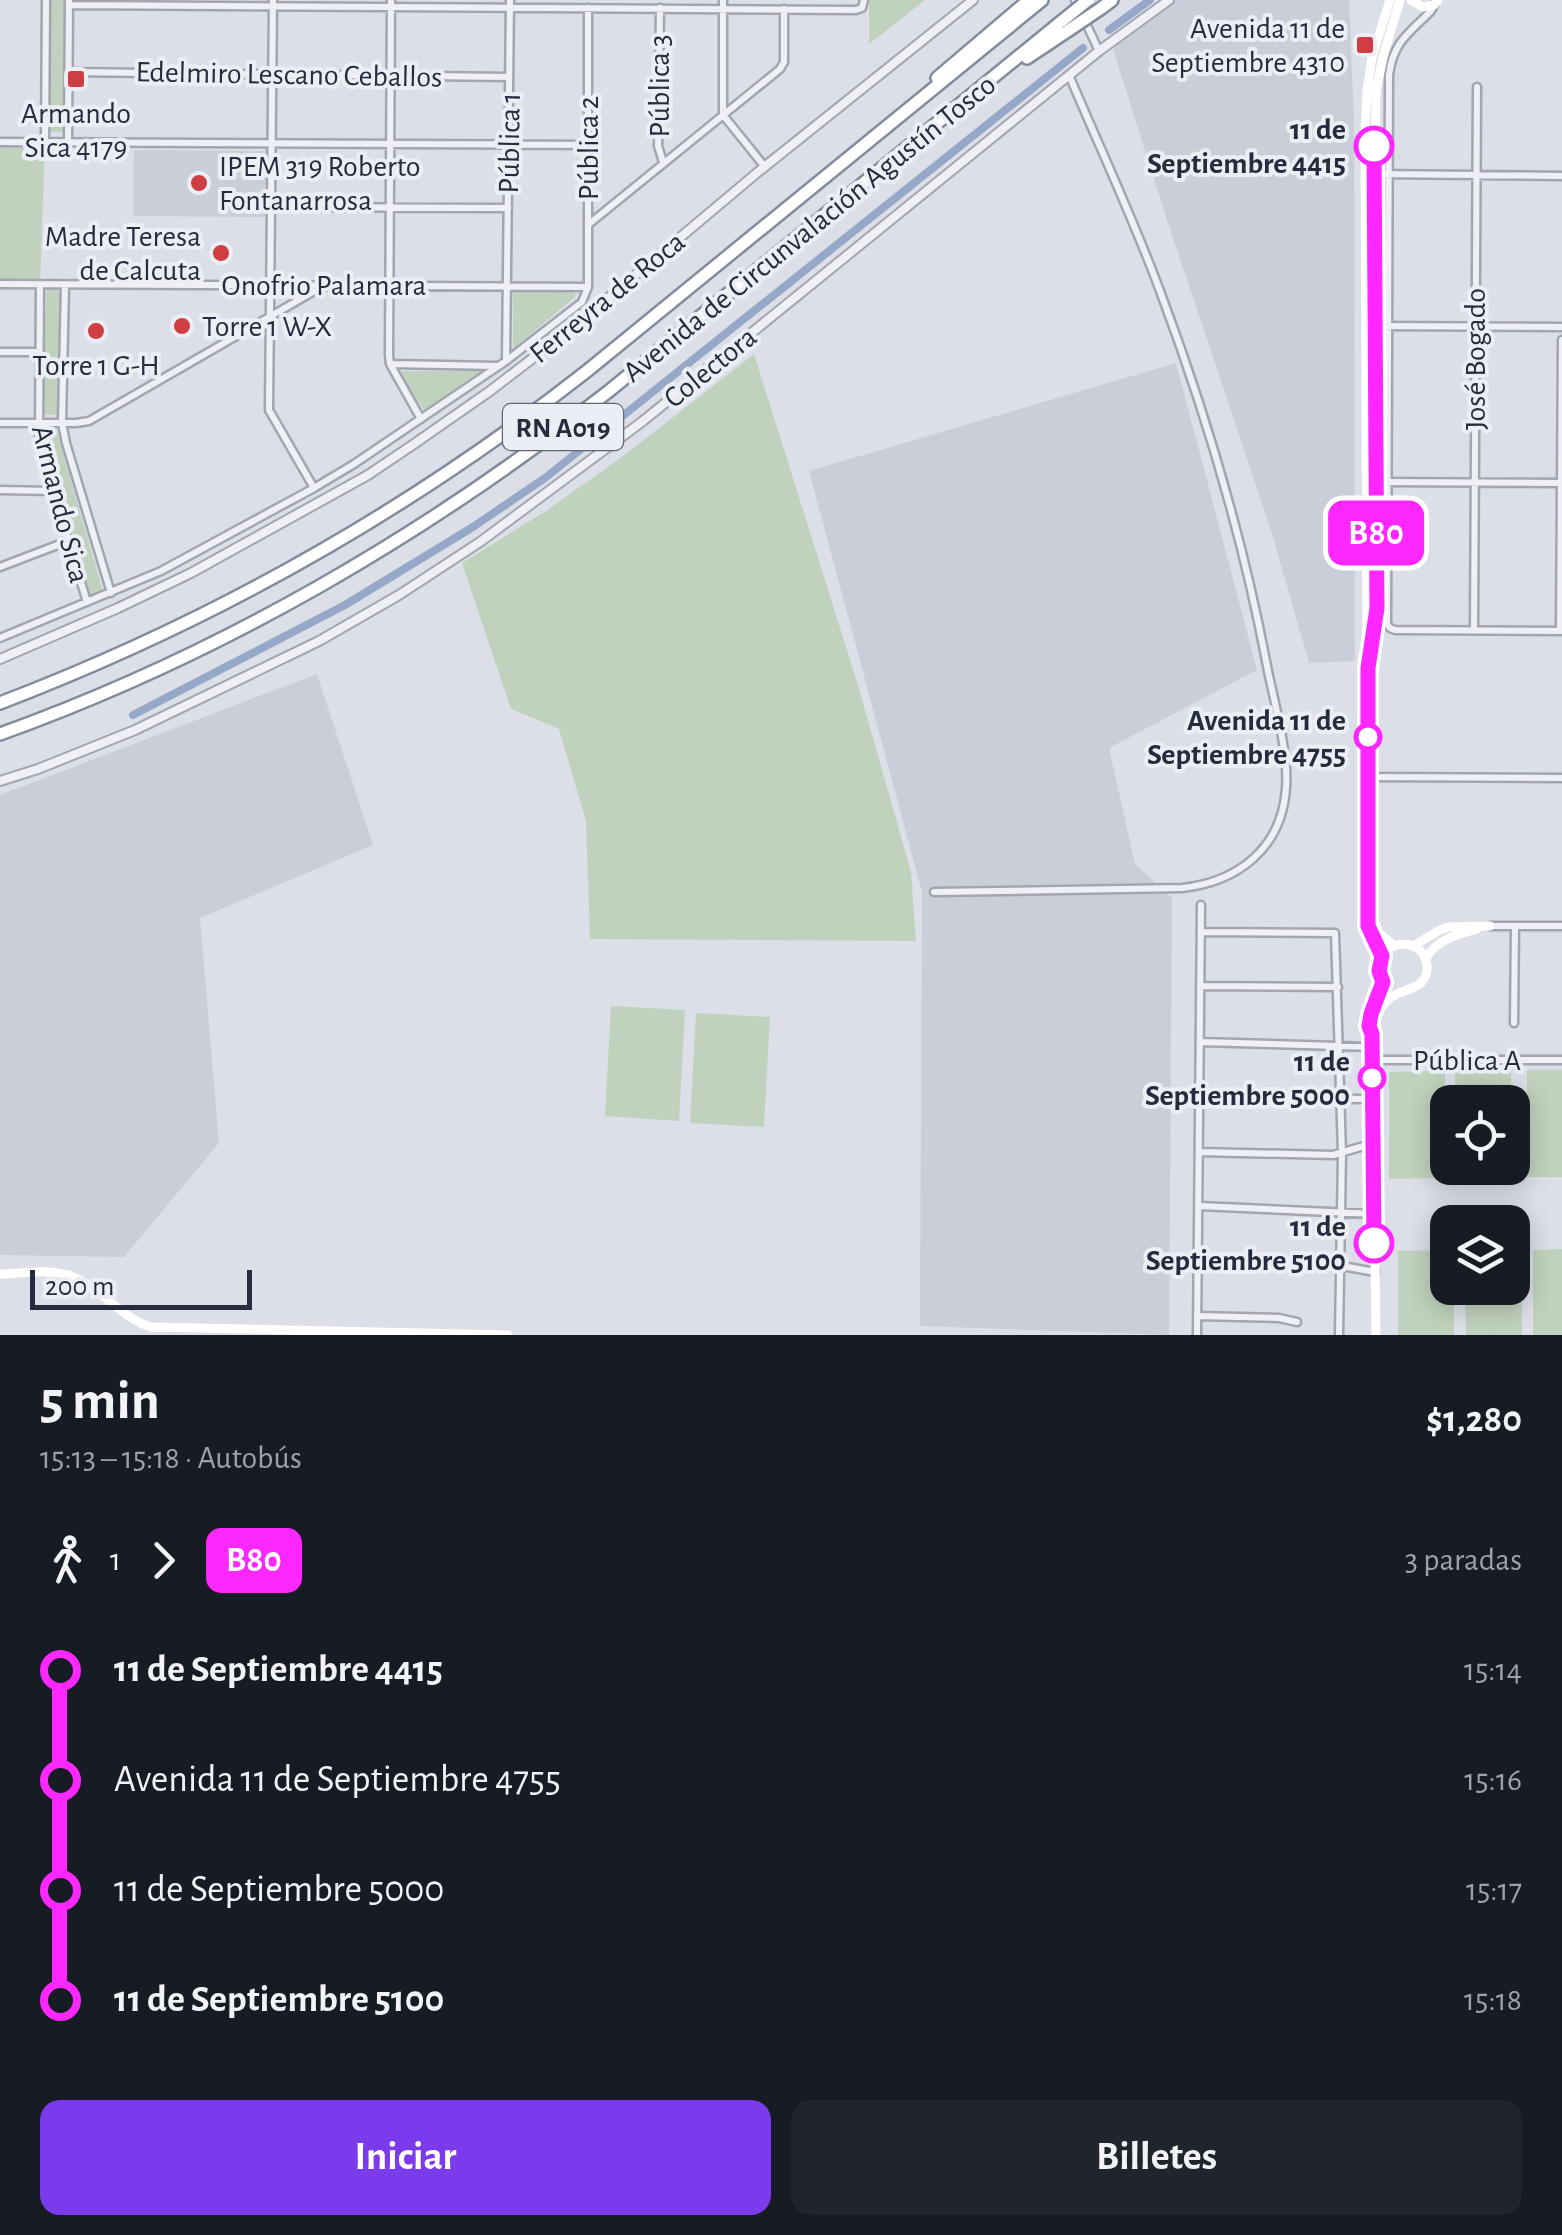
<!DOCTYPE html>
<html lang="es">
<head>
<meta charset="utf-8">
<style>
  body { margin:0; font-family:"Alegreya Sans",sans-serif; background:#20242c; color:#f1f3f6; height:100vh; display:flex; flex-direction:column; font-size:38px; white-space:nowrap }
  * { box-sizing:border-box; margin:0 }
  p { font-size:32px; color:#9ea1a6 }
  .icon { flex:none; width:55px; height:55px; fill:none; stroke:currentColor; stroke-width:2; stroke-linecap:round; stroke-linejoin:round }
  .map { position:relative; height:1335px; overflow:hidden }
  .details { display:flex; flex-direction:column; background:#171b24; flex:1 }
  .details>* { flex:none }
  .badge { padding:0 20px; border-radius:15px; font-size:35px; line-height:65px }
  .fabs { position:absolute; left:1430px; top:1085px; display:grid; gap:20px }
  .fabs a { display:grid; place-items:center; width:100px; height:100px; border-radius:20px; background:#171b24; box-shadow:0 5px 25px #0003; font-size:50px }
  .scale { position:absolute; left:30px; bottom:25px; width:222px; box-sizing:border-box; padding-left:10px; border:5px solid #262c3d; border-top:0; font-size:28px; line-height:35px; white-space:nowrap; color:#262c3d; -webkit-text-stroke:8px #ebeef4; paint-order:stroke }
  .map>.badge { position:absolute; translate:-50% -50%; box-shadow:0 0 0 5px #fff }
  .legs { display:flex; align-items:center; gap:15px; height:110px; padding:0 40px; font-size:32px }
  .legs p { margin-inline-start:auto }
  .head { display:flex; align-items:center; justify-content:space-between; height:170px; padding:0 40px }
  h1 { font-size:55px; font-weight:600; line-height:75px }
  .action { display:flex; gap:20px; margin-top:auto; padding:20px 40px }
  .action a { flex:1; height:115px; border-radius:20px; background:#7c3aed; color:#fff; font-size:40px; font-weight:600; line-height:115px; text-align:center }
  .action a+a { background:#20242c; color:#f1f3f6 }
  ul { padding:0 40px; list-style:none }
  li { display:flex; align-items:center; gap:35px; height:110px; font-size:38px }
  li i { display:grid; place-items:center; width:15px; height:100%; margin:0 12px; background:currentColor }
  li i::after { content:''; width:25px; height:25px; margin:-12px; border:8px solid; border-radius:50%; background:#171b24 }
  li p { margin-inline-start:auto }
  li:first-child i { background:linear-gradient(#0000 50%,currentColor 0) }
  li:last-child i { background:linear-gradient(currentColor 50%,#0000 0) }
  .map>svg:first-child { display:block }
  .built { fill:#caced9 }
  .green { fill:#c0d1bd }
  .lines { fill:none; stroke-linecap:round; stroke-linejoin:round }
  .canal { stroke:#96a8c8; stroke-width:8 }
  .minor-casing { stroke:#a2a6b1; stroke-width:11 }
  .tertiary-casing { stroke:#a2a6b1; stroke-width:12 }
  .motorway-casing { stroke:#838b9d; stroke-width:16 }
  .minor { stroke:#eff0f5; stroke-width:6 }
  .tertiary { stroke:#eff0f5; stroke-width:8 }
  .secondary { stroke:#fff; stroke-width:9 }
  .motorway { stroke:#fff; stroke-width:11 }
  .motorway-bridge-casing { stroke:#838b9d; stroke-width:16; stroke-linecap:butt }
  .motorway-bridge { stroke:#fff; stroke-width:11 }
  .line-1-casing { stroke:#fff; stroke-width:22 }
  .line-1 { stroke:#fe27ff; stroke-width:15 }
  .poi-dot { fill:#cf3e42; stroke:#ebeef4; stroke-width:4 }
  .stop-1-dot { fill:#fff; stroke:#fe27ff; stroke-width:5 }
  .labels { text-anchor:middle; stroke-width:8; stroke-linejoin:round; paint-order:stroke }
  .shield { fill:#ebeef4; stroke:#616674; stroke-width:2.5 }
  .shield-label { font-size:28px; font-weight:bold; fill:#262c3d }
  .poi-label { font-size:30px; fill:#262c3d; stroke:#ebeef4; text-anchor:end }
  .street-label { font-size:30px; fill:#262c3d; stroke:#ebeef4 }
  .stop-label { font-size:30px; font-weight:bold; fill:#262c3d; stroke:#ebeef4; text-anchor:end }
</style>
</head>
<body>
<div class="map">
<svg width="1562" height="1335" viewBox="0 0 1562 1335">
  <rect width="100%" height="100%" fill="#dcdfe7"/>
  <path class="built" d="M 1176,0 L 1349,0 L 1354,121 L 1355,661 L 1309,663 L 1273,537 L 1167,220 L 1112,46 Z
    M 134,150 L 266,151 L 265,217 L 133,216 Z
    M 1176,363 L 1257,670 L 1109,748 L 1135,864 L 1172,898 L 1169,1335 L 920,1326 L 922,892 L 809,471 Z
    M 317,674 L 373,845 L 200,918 L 219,1143 L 124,1257 L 0,1255 L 0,795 Z"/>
  <path class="green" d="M 49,0 L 65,0 L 65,132 L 49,132 Z
    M 869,0 L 925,0 L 869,44 Z
    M 0,142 L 45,142 L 40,285 L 0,284 Z
    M 47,287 L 61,287 L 58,415 L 41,414 Z
    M 513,292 L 574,292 L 576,296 L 513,349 Z
    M 754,354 L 857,682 L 911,872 L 916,941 L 590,939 L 586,821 L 559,729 L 511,709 L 462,563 L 546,511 L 626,454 Z
    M 402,371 L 484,371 L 424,410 L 400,376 Z
    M 43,427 L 56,428 L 104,595 L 92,601 L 65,513 Z
    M 611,1006 L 685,1010 L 679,1121 L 605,1116 Z
    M 696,1013 L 770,1017 L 764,1127 L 690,1123 Z
    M 1527,1070 L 1562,1070 L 1562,1177 L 1527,1177 Z
    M 1445,1071 L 1445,1178 L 1389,1179 L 1389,1072 Z
    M 1511,1071 L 1511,1102 L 1455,1102 L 1455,1072 Z
    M 1562,1249 L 1562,1335 L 1533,1335 L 1533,1250 Z
    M 1447,1250 L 1448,1288 L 1454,1288 L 1454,1335 L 1398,1335 L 1398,1251 Z
    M 1513,1250 L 1521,1250 L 1522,1335 L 1466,1335 L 1465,1288 L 1512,1288 Z"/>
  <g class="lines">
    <path class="canal" d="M 1109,30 L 1150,0
      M 133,715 L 345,605 L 473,527 L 545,478 L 1083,48"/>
    <defs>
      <path id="minor" d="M 273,0 L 269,410 L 314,488
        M 391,0 L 389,355 L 390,364 L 421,419
        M 723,0 L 723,115 L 765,167
        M 1075,0 L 1099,51
        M 69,5 L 856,10 L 862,8 L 864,0
        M 1434,5 L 1431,11 C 1409,33 1393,42 1389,75 L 1387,624 L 1390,628 L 1395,630 L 1562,631
        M 660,8 L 658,146 L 663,162
        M 68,72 L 509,77
        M 0,142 L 588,145
        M 45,142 L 46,0
        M 68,142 L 69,0
        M 1374,174 L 1562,176
        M 271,207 L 508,208
        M 589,224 L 780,69 L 784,62 L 784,9
        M 0,284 L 588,287
        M 40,285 L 39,435 L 53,491 L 87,602
        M 65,285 L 62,423 L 66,443 L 111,593
        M 1373,326 L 1562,327
        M 0,352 L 39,352
        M 506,360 L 510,0
        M 391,364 L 498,366
        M 0,423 L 76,423 L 89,421 L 323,286
        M 1373,482 L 1561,483
        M 0,490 L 53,491
        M 0,567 L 68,541
        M 1474,630 L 1477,87
        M 1560,631 L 1562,340
        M 0,638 L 161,571 L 314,488 L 354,464 L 506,361 L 582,302 L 588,287 L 588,8
        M 1368,777 L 1562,778
        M 934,892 L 1182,888 C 1238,882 1282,848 1286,788 C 1289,751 1273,699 1266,661 C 1242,535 1205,411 1160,291 C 1133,218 1099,146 1069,75
        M 1490,926 L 1562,926
        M 1201,932 L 1335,933 L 1342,1153 L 1339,1335
        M 1200,986 L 1338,987
        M 1514,1023 L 1515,926
        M 1200,1042 L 1372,1047
        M 1372,1060 L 1562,1060
        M 1199,1098 L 1373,1099
        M 1199,1152 L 1333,1155 L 1364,1146 L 1373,1146
        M 1199,1206 L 1374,1214
        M 1198,1261 L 1342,1266 L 1375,1272
        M 1197,1316 L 1279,1318 L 1297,1322
        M 1197,1335 L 1201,905"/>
      <path id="tertiary" d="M 0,659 L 118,608 L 191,573 L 368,475 L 414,444 L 490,391 L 576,325 L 758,172 L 973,0
        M 0,781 L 38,769 L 135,730 L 319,641 L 399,595 L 480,542 L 643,421 L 1099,51 L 1169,0"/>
      <path id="motorway" d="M 1100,9 L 1112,0
        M 1027,58 L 1066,32
        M 937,78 L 1029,0
        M 0,703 C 212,622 409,511 587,371 L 1042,0
        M 0,734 C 220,655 426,535 609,391 L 1062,21"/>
    </defs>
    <use href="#minor" class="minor-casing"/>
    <use href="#tertiary" class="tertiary-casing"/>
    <use href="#motorway" class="motorway-casing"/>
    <use href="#minor" class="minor"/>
    <use href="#tertiary" class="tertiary"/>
    <path class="secondary" d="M 1411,0 L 1423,7 L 1434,5 L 1438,0
      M 1371,650 L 1377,608 L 1374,326 L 1376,91 L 1383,57 L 1400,0
      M 1371,913 L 1379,933 L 1393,945
      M 1413,946 L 1440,930 L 1448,927 L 1490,926
      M 1382,956 L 1368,926 L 1365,131 L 1367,91 L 1372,57 L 1390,0
      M 1425,959 C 1438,939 1455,935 1477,929
      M 1372,1034 C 1376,1021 1378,1008 1389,999 C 1402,987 1429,991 1427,965 C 1423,930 1364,942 1383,981 L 1371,1014 L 1369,1026 L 1372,1034 L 1376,1335
      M 0,1274 C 22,1274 51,1268 71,1276 C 101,1288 121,1318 151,1327 L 508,1335"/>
    <use href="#motorway" class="motorway"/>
    <defs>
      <path id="motorway-bridge" d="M 1062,21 L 1088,0
        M 1066,32 L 1100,9"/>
    </defs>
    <use href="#motorway-bridge" class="motorway-bridge-casing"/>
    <use href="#motorway-bridge" class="motorway-bridge"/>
  </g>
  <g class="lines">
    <defs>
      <path id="line-1" d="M 1374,146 L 1377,608 L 1368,668 L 1368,926 L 1382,956 L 1379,971 L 1383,982 L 1371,1014 L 1369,1026 L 1372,1034 L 1374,1243"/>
    </defs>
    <use href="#line-1" class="line-1-casing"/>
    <use href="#line-1" class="line-1"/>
  </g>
  <g class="poi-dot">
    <rect x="1355" y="35" width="20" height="20" rx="5"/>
    <rect x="66" y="69" width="20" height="20" rx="5"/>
    <circle cx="199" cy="183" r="10"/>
    <circle cx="221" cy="253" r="10"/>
    <circle cx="182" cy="326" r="10"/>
    <circle cx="96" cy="331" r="10"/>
  </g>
  <g class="stop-1-dot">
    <circle cx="1374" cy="146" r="18"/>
    <circle cx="1368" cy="737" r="12"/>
    <circle cx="1372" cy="1078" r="12"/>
    <circle cx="1374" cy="1243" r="18"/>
  </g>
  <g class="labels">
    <rect class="shield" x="503" y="404" width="120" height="46" rx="8"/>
    <g class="shield-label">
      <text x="563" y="437">RN A019</text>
    </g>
    <g class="poi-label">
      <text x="1345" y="38">Avenida 11 de<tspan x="1345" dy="34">Septiembre 4310</tspan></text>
      <text x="76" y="123" text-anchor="middle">Armando<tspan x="76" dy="34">Sica 4179</tspan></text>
      <text x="219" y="176" text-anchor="start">IPEM 319 Roberto<tspan x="219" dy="34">Fontanarrosa</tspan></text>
      <text x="201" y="246">Madre Teresa<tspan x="201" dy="34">de Calcuta</tspan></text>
      <text x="202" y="336" text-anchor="start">Torre 1 W-X</text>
      <text x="96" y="375" text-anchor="middle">Torre 1 G-H</text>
    </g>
    <g class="street-label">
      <text transform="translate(289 74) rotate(1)" y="10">Edelmiro Lescano Ceballos</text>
      <text transform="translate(659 86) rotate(-90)" y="10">Pública 3</text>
      <text transform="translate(509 143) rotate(-89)" y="10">Pública 1</text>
      <text transform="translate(588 148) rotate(-90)" y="10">Pública 2</text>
      <text transform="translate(809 228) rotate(-39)" y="10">Avenida de Circunvalación Agustín Tosco</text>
      <text x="324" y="295">Onofrio Palamara</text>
      <text transform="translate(607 297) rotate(-39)" y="10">Ferreyra de Roca</text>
      <text transform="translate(1475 359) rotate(-90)" y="10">José Bogado</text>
      <text transform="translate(710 367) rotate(-39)" y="10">Colectora</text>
      <text transform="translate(61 504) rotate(76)" y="10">Armando Sica</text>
      <text x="1467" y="1070">Pública A</text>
    </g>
    <g class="stop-label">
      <text x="1346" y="139">11 de<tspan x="1346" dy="34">Septiembre 4415</tspan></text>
      <text x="1346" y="730">Avenida 11 de<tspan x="1346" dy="34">Septiembre 4755</tspan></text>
      <text x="1350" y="1071">11 de<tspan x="1350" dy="34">Septiembre 5000</tspan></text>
      <text x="1346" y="1236">11 de<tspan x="1346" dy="34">Septiembre 5100</tspan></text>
    </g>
  </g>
</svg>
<div class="fabs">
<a><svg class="icon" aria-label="locate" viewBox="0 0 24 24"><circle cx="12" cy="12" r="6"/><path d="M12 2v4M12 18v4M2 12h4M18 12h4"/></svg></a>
<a><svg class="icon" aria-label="layers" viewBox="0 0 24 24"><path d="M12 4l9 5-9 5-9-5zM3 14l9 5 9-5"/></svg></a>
</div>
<div class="scale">200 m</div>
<b class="badge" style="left:1376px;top:533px;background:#fe27ff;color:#fff">B80</b>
</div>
<section class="details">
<div class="head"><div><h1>5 min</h1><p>15:13 – 15:18 · Autobús</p></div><b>$1,280</b></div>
<div class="legs"><svg class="icon" aria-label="walk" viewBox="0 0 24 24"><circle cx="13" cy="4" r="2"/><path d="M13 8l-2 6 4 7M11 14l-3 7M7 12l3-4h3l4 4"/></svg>1<svg class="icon" aria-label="forward" viewBox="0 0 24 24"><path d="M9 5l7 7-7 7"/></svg><b class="badge" style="background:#fe27ff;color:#fff">B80</b><p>3 paradas</p></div>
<ul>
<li><i style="color:#fe27ff"></i><b>11 de Septiembre 4415</b><p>15:14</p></li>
<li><i style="color:#fe27ff"></i><span>Avenida 11 de Septiembre 4755</span><p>15:16</p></li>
<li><i style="color:#fe27ff"></i><span>11 de Septiembre 5000</span><p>15:17</p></li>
<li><i style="color:#fe27ff"></i><b>11 de Septiembre 5100</b><p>15:18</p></li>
</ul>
<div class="action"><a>Iniciar</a><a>Billetes</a></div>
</section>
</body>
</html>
